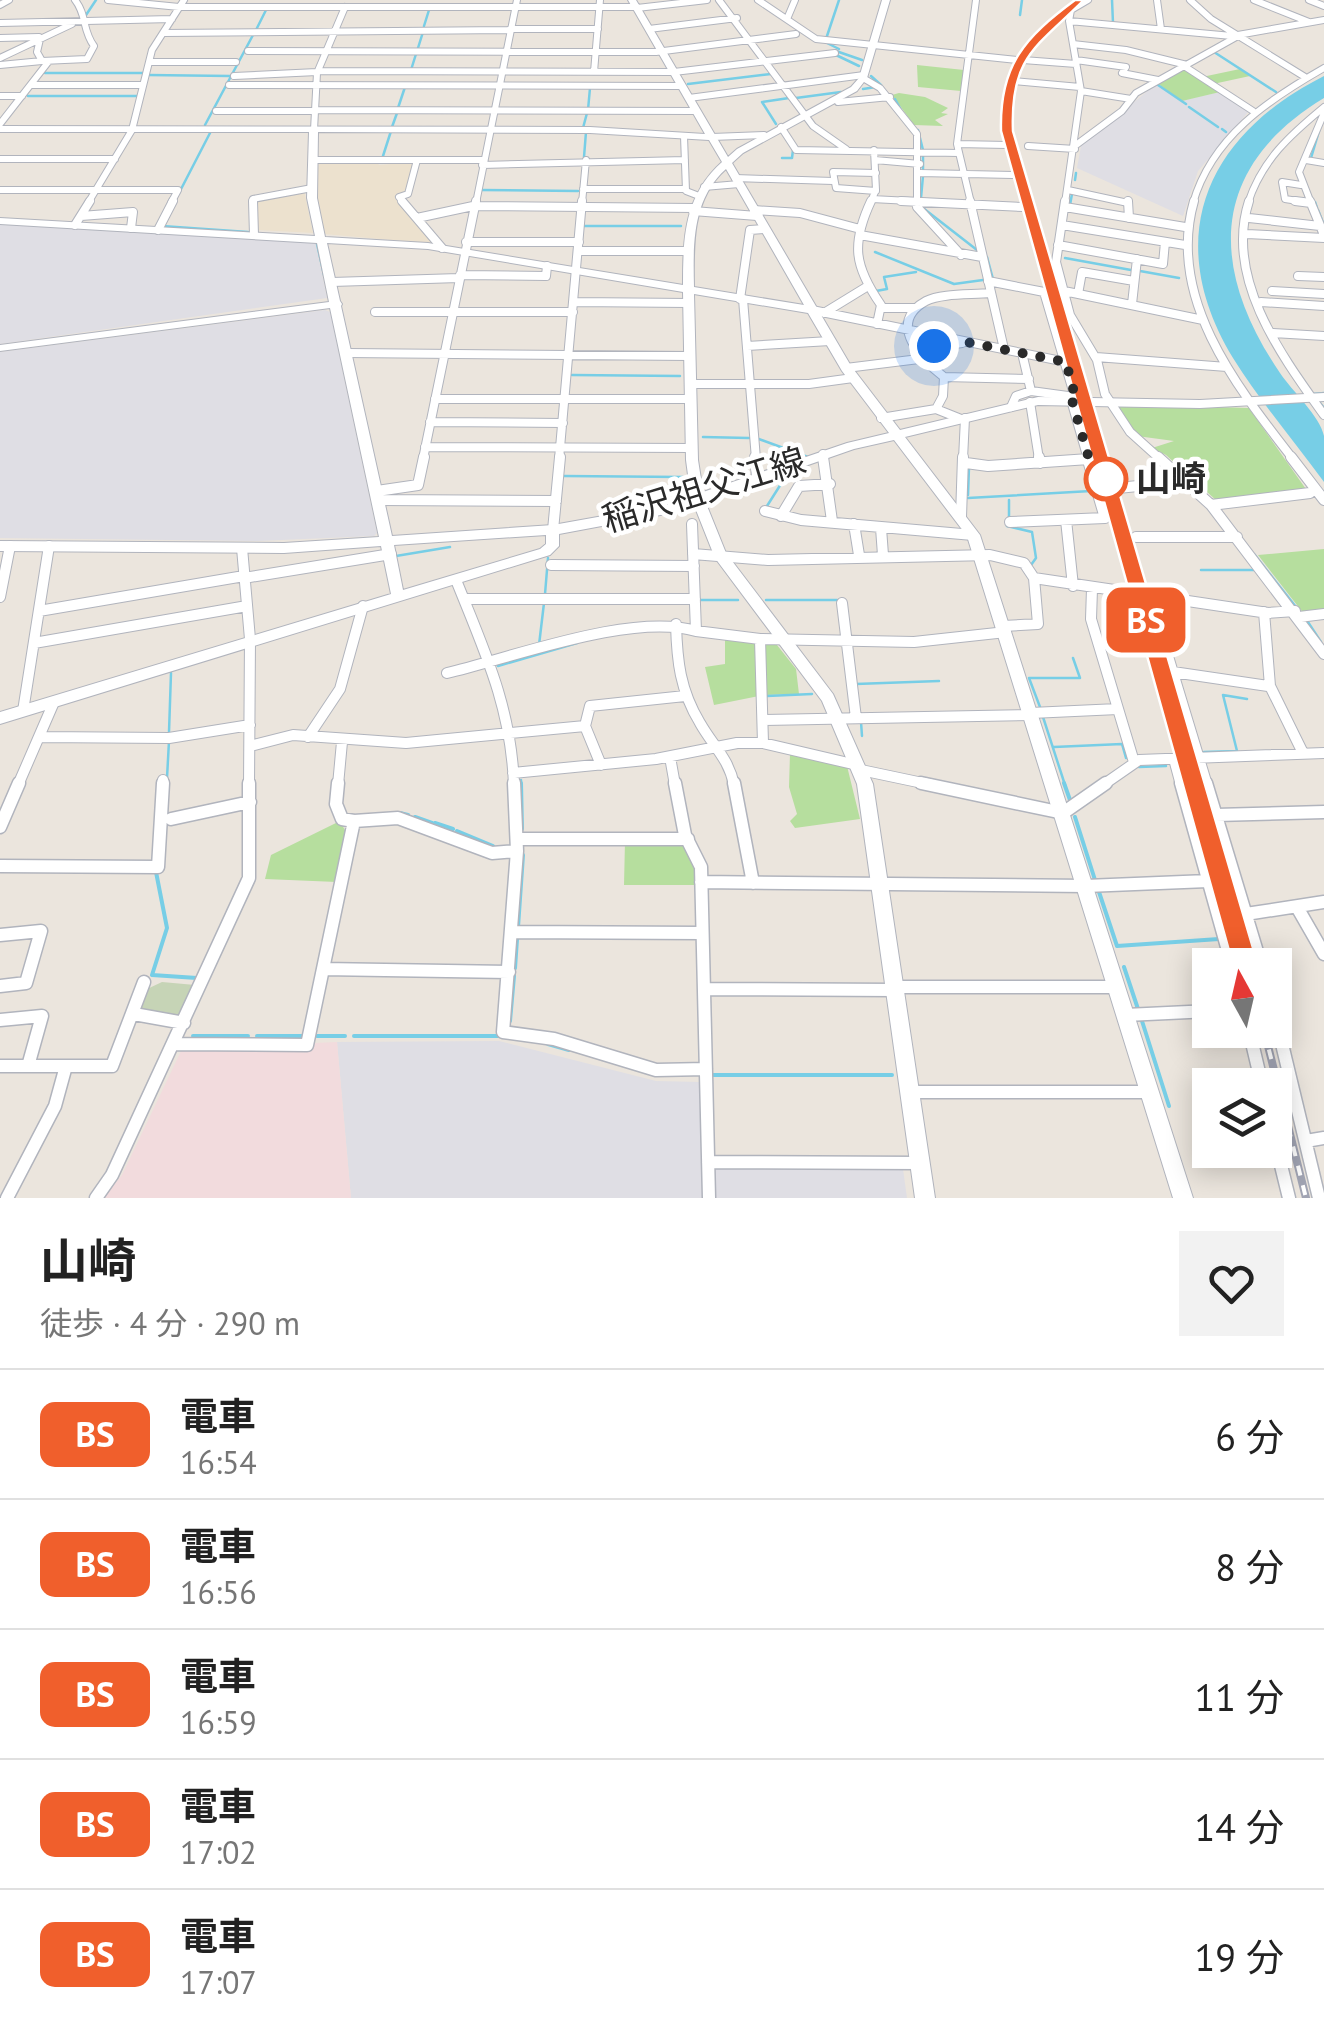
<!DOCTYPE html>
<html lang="ja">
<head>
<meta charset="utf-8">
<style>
  body { margin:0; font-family:"PT Sans","Noto Sans JP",sans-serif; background:#f2f2f2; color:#222; height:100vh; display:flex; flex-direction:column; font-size:38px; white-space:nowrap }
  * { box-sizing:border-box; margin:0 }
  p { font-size:32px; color:#767676 }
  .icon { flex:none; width:55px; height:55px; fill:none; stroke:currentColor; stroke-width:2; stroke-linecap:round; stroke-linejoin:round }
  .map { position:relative; height:1198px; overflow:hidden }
  .details { display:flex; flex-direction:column; background:#fff; flex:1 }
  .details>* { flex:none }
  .badge { padding:0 20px; border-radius:15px; font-size:35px; line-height:65px }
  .needle { width:65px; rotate:352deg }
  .buttons { position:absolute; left:1192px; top:948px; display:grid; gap:20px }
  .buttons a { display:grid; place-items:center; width:100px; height:100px; border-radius:0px; background:#fff; box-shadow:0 5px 25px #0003; font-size:50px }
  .you { position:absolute; width:50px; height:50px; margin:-25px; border:8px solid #fff; border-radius:50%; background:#1a73e8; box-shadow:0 0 0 15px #1a73e833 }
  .map>.badge { position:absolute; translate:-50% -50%; box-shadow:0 0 0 5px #fff }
  .round { display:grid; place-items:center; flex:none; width:105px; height:105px; border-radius:0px; background:#f2f2f2 }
  .summary { display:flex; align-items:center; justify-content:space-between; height:170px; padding:0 40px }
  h1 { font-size:48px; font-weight:700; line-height:75px }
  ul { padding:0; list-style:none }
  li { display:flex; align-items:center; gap:30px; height:130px; padding:0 40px; border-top:2px solid #e0e0e0 }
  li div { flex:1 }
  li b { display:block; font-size:38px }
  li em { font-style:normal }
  li .badge { min-width:110px; font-weight:700; text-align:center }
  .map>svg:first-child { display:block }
  .industrial { fill:#dfdee4 }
  .education { fill:#ece1ce }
  .medical { fill:#f2dbdd }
  .green { fill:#b6de9e }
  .cemetery { fill:#c6d4b6 }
  .water { fill:#77cee6 }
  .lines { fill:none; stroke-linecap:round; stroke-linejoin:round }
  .stream-far1 { stroke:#77cee6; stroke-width:2.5 }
  .stream { stroke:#77cee6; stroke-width:4 }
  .street-far3-casing { stroke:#b1b4bd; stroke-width:8 }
  .street-far2-casing { stroke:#b1b4bd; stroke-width:10 }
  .street-far1-casing { stroke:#b1b4bd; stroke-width:12 }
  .street-casing { stroke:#b1b4bd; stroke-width:15 }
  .secondary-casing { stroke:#b1b4bd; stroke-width:2 }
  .street-far3 { stroke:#fff; stroke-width:6 }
  .street-far2 { stroke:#fff; stroke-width:8 }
  .street-far1 { stroke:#fff; stroke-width:10 }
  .street { stroke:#fff; stroke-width:12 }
  .secondary { fill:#fff; fill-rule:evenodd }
  .rail-far1-casing { stroke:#a1a4b3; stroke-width:5 }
  .rail-casing { stroke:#a1a4b3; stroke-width:8 }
  .rail-far1 { stroke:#fff; stroke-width:2.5; stroke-dasharray:5; stroke-linecap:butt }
  .rail { stroke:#fff; stroke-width:4; stroke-dasharray:10; stroke-linecap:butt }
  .line { fill:#f05f2c; stroke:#fff; stroke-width:2.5 }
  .walk { stroke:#2a2a2a; stroke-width:10; stroke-dasharray:0 18 }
  .stop-dot { fill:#fff; stroke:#f05f2c; stroke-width:5 }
  .labels { text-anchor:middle; stroke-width:9; stroke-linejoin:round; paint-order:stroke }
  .stop-label { font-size:35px; font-weight:bold; fill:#2a2a2a; stroke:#fff; text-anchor:start }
  .street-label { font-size:35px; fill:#2a2a2a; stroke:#fff }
</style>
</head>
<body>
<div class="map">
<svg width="1324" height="1198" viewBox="0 0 1324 1198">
  <rect width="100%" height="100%" fill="#ebe5dd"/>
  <path class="industrial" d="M 1156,84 L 1180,101 L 1220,92 L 1249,111 L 1198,171 L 1183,216 L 1077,168 L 1081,146 Z
    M 0,223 L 315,240 L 327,298 L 0,344 Z
    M 325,310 L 330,312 L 377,533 L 374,536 L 258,541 L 0,538 L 0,352 Z
    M 499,1041 L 656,1081 L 701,1082 L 704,1198 L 351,1198 L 337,1042 Z
    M 713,1167 L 903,1169 L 907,1198 L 714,1198 Z"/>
  <path class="education" d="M 376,160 L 379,165 L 414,162 L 406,194 L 397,196 L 436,244 L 324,234 L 315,193 L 319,161 Z
    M 304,190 L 313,233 L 257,230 L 255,201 Z"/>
  <path class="medical" d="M 337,1042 L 351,1198 L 103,1198 L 122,1175 L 182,1049 Z"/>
  <path class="green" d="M 917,65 L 964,70 L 961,91 L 918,87 Z
    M 1185,68 L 1202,77 L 1240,69 L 1250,76 L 1213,84 L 1220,92 L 1182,101 L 1157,83 Z
    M 899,93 L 925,97 L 948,108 L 941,113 L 948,114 L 935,120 L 943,126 L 914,125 L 892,95 Z
    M 1119,404 L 1249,408 L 1308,492 L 1217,501 L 1166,455 L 1152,448 L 1174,441 L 1137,436 L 1116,407 Z
    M 1324,549 L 1324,612 L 1304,614 L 1258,555 Z
    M 725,639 L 756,643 L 759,696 L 714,705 L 705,667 L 725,664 Z
    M 773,640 L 796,669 L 799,694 L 765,695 L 763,641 Z
    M 790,754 L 847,766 L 860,819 L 795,828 L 790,821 L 797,814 L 789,787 Z
    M 340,821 L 347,834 L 337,882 L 265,879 L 271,855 Z
    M 625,841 L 683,841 L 697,870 L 697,885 L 624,885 Z"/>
  <path class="cemetery" d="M 162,982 L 195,985 L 177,1019 L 139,1012 L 145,990 Z"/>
  <path class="water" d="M 1324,76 L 1324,98 C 1208,168 1209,269 1280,373 C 1292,391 1320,416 1324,436 C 1324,450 1324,468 1324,482 C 1294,441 1260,401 1233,358 C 1161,239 1205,136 1324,76 Z"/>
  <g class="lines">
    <path class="stream-far1" d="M 1112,0 L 1113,23
      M 86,15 L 96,0
      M 1020,15 L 1022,0
      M 424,26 L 429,10
      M 256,30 L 266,10
      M 827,36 L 839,0
      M 825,42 L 839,49
      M 418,48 L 423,32
      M 836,51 L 862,60
      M 1214,52 L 1276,92
      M 836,55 L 859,66
      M 411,70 L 416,54
      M 45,73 L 143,73
      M 148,75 L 230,76
      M 871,76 L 881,85
      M 688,84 L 771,74
      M 1158,85 L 1186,104
      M 863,89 L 876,87
      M 28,96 L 137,96
      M 796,98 L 841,92
      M 895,99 L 901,110
      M 1189,107 L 1218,127
      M 398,108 L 405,87
      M 588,110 L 590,88
      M 776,124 L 762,102 L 789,98
      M 205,125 L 253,35
      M 392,127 L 397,113
      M 583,128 L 587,113
      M 1222,129 L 1226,132
      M 918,130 L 923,150
      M 923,155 L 923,171
      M 383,156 L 391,131
      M 584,157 L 586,132
      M 782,158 L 792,158 L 793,150
      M 1311,158 L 1319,131
      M 1075,180 L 1076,173
      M 481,190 L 578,191
      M 179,193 L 210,133
      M 921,198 L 923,176
      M 1315,202 L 1317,208
      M 1070,205 L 1072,194
      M 923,208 L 977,250
      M 1318,210 L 1324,225
      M 162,226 L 248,232
      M 582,226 L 681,226
      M 317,244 L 324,275
      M 875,252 L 954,284 L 983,280
      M 987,257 L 993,279
      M 1065,258 L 1131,270
      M 1140,271 L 1179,278
      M 876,291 L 887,289 L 884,277 L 916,272
      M 572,375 L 680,376
      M 1313,394 L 1324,393
      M 1320,403 L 1324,408
      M 1093,405 L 1116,484
      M 703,437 L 749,438
      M 756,438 L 808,457
      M 564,476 L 683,477
      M 968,495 L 969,467
      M 968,498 L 1091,491
      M 1009,500 L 1009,519
      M 767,506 L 786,476
      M 1007,526 L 1032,532 L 1036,558 L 1031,565
      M 1254,554 L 1296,607
      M 396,556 L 450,547
      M 1201,570 L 1254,570
      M 545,594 L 548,558
      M 700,600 L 738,600
      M 766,600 L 837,600
      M 1306,619 L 1321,642
      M 539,645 L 544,603
      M 498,666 L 577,643
      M 856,684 L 939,681
      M 767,696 L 812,694
      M 1040,707 L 1029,678 L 1080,678 L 1073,658
      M 1043,717 L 1065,785
      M 861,722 L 862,736
      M 169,732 L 171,673
      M 1054,747 L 1122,744 L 1126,758
      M 1204,752 L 1237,751 L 1223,695 L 1247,699
      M 1177,754 L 1175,748 L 1180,748
      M 1139,767 L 1166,766
      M 167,778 L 169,741
      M 521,780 L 521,785"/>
    <path class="stream" d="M 521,783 L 522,829
      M 1064,783 L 1070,800
      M 400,813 L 408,815
      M 415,817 L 432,823
      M 1075,817 L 1095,880
      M 435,823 L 453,829
      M 457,831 L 493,846
      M 156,872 L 167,928 L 152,975 L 197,978
      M 1099,892 L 1117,946 L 1219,939
      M 518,927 L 523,855
      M 1124,967 L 1138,1009
      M 515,968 L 517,939
      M 510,1021 L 514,976
      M 1142,1021 L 1169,1106
      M 193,1036 L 248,1036
      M 257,1036 L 302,1036
      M 317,1036 L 345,1036
      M 354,1036 L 500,1036
      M 548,1044 L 569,1050
      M 713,1075 L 892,1075
      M 1275,1120 L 1279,1138"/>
    <defs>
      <path id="street-far3" d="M 108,0 L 179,7 L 637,7
        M 719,0 L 813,126 L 846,149
        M 758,0 L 816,39 L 1017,60
        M 1157,0 L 1161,29
        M 1190,0 L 1211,19 L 1305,77
        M 1254,0 L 1309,22
        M 1309,0 L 1324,6
        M 0,5 L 9,0
        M 637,8 L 707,0
        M 787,19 L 795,0
        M 1069,21 L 1232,36 L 1324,20
        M 0,23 L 172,19
        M 510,29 L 598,29
        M 649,29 L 737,18
        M 163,33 L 509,30
        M 0,38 L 39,37
        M 40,39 L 37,52 L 42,61 L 87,59 L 94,46 C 82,30 87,15 75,0
        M 1073,44 L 1126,50 L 1187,65
        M 248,51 L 656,52 L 796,34
        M 0,58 L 72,24
        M 1023,60 L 1076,64
        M 1076,60 L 1126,67 L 1122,73 L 1158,80
        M 149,62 L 236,62
        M 0,65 L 42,61
        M 1184,66 L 1253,111
        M 318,71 L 674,72 L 835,53
        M 594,72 L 600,0
        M 234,76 L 317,72
        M 863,78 L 880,88 L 917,134 L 917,203
        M 1014,81 L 1080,87
        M 31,85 L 143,85
        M 229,85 L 682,86
        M 1081,91 L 1131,99
        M 0,96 L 22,96
        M 689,98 L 864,75
        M 838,102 L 890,97
        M 315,110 L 696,111
        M 216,111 L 315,111
        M 0,124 L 49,61
        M 781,127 L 796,150 L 959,153
        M 314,130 L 317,73 L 345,7
        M 684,136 L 686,191 L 699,196
        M 712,137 L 764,135
        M 957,144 L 1007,145
        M 1076,145 L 1122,111 L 1136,93 L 1238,36
        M 1028,146 L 1075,149
        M 0,159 L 115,159
        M 313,160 L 483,160
        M 875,160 L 920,164
        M 1306,160 L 1324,163
        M 482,165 L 685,160
        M 876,173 L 833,172 L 836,188 L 876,191
        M 920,173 L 1013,175
        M 735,178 L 833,181
        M 1301,185 L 1282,182 L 1285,199 L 1311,203
        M 704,187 L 739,184
        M 583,189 L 686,189
        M 0,190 L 178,190 L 171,203
        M 1068,190 L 1128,203
        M 872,199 L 948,203
        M 88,203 L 132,130 L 152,50 L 184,0
        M 253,203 L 253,199 L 312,188
        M 404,203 L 399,197 L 408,194 L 417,160
        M 476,203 L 517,0
        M 582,203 L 586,160
        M 870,203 L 876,190 L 874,150
        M 971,203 L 957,144 L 976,0
        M 1065,203 L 1081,91 L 1069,21 L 1071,10 L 1088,0
        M 1193,203 C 1212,137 1268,100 1324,68
        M 1248,203 C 1262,160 1290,135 1324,107
        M 1311,203 L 1299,172 L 1324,113"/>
      <path id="street-far2" d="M 253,201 L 254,235
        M 402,201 L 442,248
        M 871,201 C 851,244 854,266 881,305 L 877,324
        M 901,201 L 1023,207
        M 917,201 L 917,207 L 961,255
        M 970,201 L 1004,349
        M 1065,201 L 1056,262 L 1070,315 L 1097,360 L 1105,394 L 1130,432 L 1160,459
        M 1128,201 L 1129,218
        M 1194,201 C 1166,298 1237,387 1293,459
        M 1249,201 C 1224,278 1281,355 1324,415
        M 1295,201 L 1311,203
        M 1310,201 L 1324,235
        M 1065,207 L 1185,227
        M 754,210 L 800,213 L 860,229
        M 693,211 L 757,216
        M 81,216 L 133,212 L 131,228
        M 417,218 L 473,206 L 694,208
        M 1249,218 L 1320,226
        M 75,225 L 90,201
        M 1062,225 L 1185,245
        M 158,230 L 173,201
        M 1247,234 L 1324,238
        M 860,235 L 982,257
        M 466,242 L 579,242
        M 1058,245 L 1163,264 L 1165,242
        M 578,251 L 688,251
        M 460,275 L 546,276 L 547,266
        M 1298,276 L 1324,277
        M 988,281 L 1044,292 L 1076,401
        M 332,282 L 459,278
        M 1064,291 L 1203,320
        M 1272,291 L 1324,294
        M 1078,294 L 1082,272 L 1134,281
        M 740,299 L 750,230 L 765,229
        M 743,299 L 756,459
        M 574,302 L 689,303
        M 1261,302 L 1324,306
        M 1132,304 L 1137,259
        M 882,308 L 915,308
        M 812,310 L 1066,362
        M 375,312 L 573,312
        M 824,313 L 868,286
        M 1273,333 L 1324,336
        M 747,346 L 830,341
        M 914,350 L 962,343
        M 347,353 L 690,356
        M 1022,353 L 1031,391 L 1075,397
        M 1096,357 L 1227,367
        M 846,368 L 919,359
        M 944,377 L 1029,379
        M 691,384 L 809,384 L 853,378
        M 435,399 L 691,399
        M 1071,400 L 1088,459
        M 1030,402 L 1039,459
        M 1011,407 L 1016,396 L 1031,391
        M 936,409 L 943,396 L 944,377 C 923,361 885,323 926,301 C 941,293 972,295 990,293
        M 881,418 L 936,409 L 961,419
        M 430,422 L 563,423
        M 425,447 L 692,448
        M 823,454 L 824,459
        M 423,459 L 476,201
        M 559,459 L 582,201
        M 963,459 L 965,418
        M 1083,459 L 1089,459"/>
      <path id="street-far1" d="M 755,457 L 757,476
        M 823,457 L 832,521
        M 1039,457 L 1040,463
        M 1158,457 L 1211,505 L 1324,654
        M 1291,457 L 1324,500
        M 966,463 L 988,466 L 1089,459
        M 1118,488 L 1188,481
        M 377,491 L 418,485 L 424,457
        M 379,500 L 556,501
        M 1211,505 L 1310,493
        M 765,511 L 801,520 L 973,535
        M 781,516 L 799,486 L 830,484
        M 961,517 L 963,457
        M 1066,520 L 1073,586
        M 1010,522 L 1105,518 L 1087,457
        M 692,524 L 696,631 L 760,639 L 763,743
        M 854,524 L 859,555
        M 881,528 L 883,555
        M 553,530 L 560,457
        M 1136,537 L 1237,537
        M 242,548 L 250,639 L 249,785
        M 693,554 L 768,560 L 990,555 L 1024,563 L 1034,578 L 1268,613 L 1295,611
        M 551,565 L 694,566
        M 244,578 L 391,554
        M 456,580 C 485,652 511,707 514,785
        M 1092,589 L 1091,619 L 1134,762
        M 0,597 L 10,546
        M 1150,597 L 1207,785
        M 465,599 L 695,599
        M 842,603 L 856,718
        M 39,611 L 244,576
        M 1264,612 L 1270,686 L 1303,753
        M 1299,617 L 1324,614
        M 676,624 C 677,661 680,690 700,723 C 713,746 729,759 734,785
        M 1003,626 L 1038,624 L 1034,578
        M 760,639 L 914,642 L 1006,632
        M 34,643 L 247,606
        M 1173,672 L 1268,686
        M 447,673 C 514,657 633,612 696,631
        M 23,711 L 49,546
        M 1031,713 L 1118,709
        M 764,720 L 1032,715
        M 585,726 L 601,765
        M 39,737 L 169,738 L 250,725
        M 308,737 L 340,689 L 363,606
        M 250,746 L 293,735 L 406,743 L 585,726 L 590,706 L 685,696
        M 670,757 L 675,785
        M 1174,759 L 1181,785
        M 861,770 L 932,785
        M 513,773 L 656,759 L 737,743 L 763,743 L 857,765
        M 18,785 L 54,702
        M 163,785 L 163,780
        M 338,785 L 342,742
        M 1103,785 L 1139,760 L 1324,753"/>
      <path id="street" d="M 338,783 L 336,804 L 342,819 L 354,821
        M 675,783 L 685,835 L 701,867 L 709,1198
        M 734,783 L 753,883
        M 921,783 L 1063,813 L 1106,783
        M 1181,783 L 1232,965
        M 1206,783 L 1261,965
        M 1216,815 L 1324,812
        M 171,819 L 250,802
        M 0,827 L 19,783
        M 517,839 L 688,839
        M 517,851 L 503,1032 L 554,1039 L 656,1070 L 706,1069
        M 0,866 L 158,867 L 163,783
        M 701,882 L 1086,886 L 1208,881
        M 1297,907 L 1324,954
        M 1246,914 L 1324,902
        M 512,932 L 702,933
        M 0,935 L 41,931 L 26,983 L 0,986
        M 323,969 L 509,972
        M 895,987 L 1117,987
        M 704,989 L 896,990
        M 134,1014 L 184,1023
        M 1126,1015 L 1210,1011
        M 1275,1015 L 1319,1198
        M 0,1020 L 42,1016 L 28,1066
        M 1249,1030 L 1262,1085
        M 174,1044 L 307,1045 L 354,821 L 398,818 L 492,853 L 517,851 L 514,783
        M 0,1066 L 112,1066 L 144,982
        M 910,1092 L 1150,1092
        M 1275,1141 L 1289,1198
        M 1306,1141 L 1324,1138
        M 708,1162 L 920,1163
        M 7,1198 L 55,1106 L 66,1066
        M 96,1198 L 112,1175 L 249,878 L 249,783"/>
      <path id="secondary" d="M 628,0 L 636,0 L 728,157 L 737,149 L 851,87 L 859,78 L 882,0 L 890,0 L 867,78 L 857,91 L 743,153 L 732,163 L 851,366 L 900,430 L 1038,397 L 1200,400 L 1324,393 L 1324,401 L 1200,408 L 1038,405 L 905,437 L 980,535 L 1193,1198 L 1173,1198 L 967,536 L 894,440 L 854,449 L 705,501 L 726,553 L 833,694 L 873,784 L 935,1198 L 915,1198 L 857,784 L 822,701 L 715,558 L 694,505 L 671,513 L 559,534 L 559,546 L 550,555 L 0,724 L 0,712 L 391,594 L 381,546 L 284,553 L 0,551 L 0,541 L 284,543 L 379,537 L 330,308 L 0,351 L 0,345 L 329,302 L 317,243 L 0,224 L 0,218 L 315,236 L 307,198 L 309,132 L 0,132 L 0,126 L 590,127 L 705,134 ZM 318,132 L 590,133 L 709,140 L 722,162 C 684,196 683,238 683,285 L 428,243 L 325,237 L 317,198 ZM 726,169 L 804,305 L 694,287 C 693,245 692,199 726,169 ZM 327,243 L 428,249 L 683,292 L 686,460 L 691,497 L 670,504 L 553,525 L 392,536 L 341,306 L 342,304 L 340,301 ZM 694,294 L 808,313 L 842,371 L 889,433 L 847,443 L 703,492 L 698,460 ZM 546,535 L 546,544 L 540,549 L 403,590 L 394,545 Z"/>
    </defs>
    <use href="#street-far3" class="street-far3-casing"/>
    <use href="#street-far2" class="street-far2-casing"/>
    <use href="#street-far1" class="street-far1-casing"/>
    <use href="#street" class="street-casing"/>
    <use href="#secondary" class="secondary-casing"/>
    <use href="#street-far3" class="street-far3"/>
    <use href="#street-far2" class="street-far2"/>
    <use href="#street-far1" class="street-far1"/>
    <use href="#street" class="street"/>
    <use href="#secondary" class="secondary"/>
    <defs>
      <path id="rail-far1" d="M 1079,0 C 1028,38 1003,80 1009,145 L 1194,785"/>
      <path id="rail" d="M 1193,783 L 1246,965
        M 1264,1030 L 1306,1198"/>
    </defs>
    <use href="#rail-far1" class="rail-far1-casing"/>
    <use href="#rail" class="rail-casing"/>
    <use href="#rail-far1" class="rail-far1"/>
    <use href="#rail" class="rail"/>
  </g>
  <path class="line" d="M 1075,0 L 1084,0 C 1037,47 1010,56 1013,131 L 1258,965 L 1255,974 L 1246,977 L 1237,974 L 1233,965 L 1001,131 C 999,65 1025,37 1075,0 Z"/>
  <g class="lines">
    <path class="walk" d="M 934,346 L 966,342 L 1066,362 L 1076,400 L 1072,400 L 1098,490 L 1106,479"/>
  </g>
  <circle class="stop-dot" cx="1106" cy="479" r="20"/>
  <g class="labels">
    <g class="stop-label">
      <text x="1136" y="491">山崎</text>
    </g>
    <g class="street-label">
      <text transform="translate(704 490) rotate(-17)" y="12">稲沢祖父江線</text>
    </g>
  </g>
</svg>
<div class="buttons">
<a><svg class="needle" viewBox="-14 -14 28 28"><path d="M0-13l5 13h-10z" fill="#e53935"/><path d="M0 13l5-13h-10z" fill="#767676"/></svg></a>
<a><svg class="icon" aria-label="layers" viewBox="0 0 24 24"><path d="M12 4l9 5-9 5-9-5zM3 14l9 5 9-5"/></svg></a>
</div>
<div class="you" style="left:934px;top:346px"></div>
<b class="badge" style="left:1146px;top:620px;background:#f05f2c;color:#fff">BS</b>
</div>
<section class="details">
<div class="summary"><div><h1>山崎</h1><p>徒歩 · 4 分 · 290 m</p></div><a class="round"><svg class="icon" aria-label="heart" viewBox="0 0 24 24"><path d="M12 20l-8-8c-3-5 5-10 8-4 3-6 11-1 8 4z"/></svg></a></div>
<ul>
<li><span class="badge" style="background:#f05f2c;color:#fff">BS</span><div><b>電車</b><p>16:54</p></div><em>6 分</em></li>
<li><span class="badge" style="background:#f05f2c;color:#fff">BS</span><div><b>電車</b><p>16:56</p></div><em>8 分</em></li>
<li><span class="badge" style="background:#f05f2c;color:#fff">BS</span><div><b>電車</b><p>16:59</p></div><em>11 分</em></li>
<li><span class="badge" style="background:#f05f2c;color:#fff">BS</span><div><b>電車</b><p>17:02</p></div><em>14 分</em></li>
<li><span class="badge" style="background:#f05f2c;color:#fff">BS</span><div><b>電車</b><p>17:07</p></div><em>19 分</em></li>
</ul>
</section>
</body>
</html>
